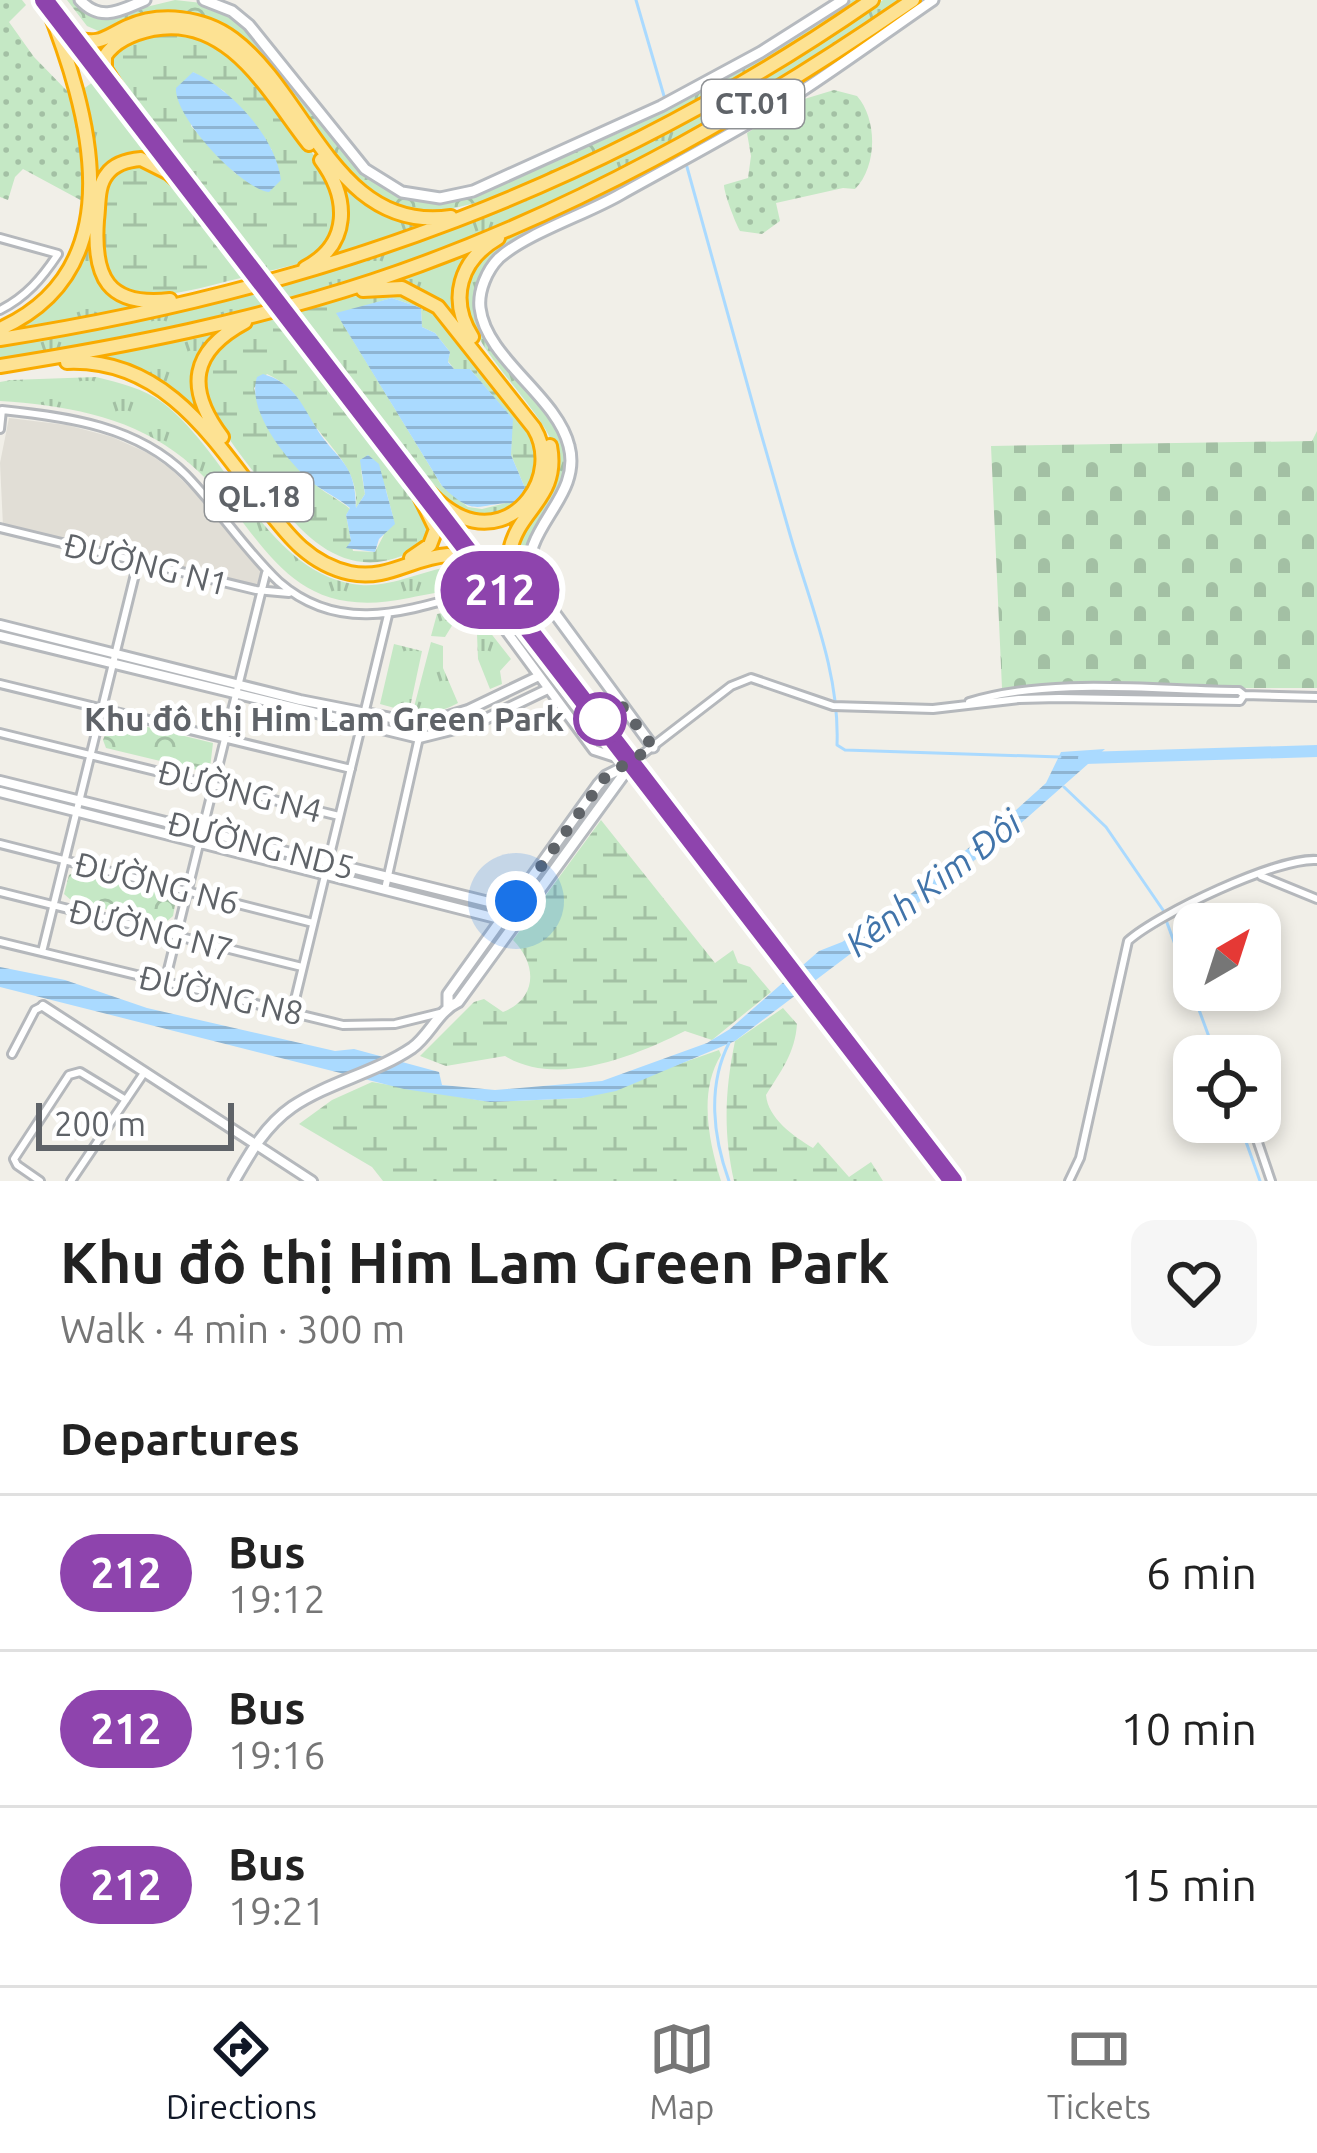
<!DOCTYPE html>
<html lang="en">
<head>
<meta charset="utf-8">
<style>
  body { margin:0; font-family:Ubuntu,sans-serif; background:#f6f6f6; color:#222; height:100vh; display:flex; flex-direction:column; font-size:45px; white-space:nowrap }
  * { box-sizing:border-box; margin:0 }
  p { font-size:39px; color:#767676 }
  .icon { flex:none; width:66px; height:66px; fill:none; stroke:currentColor; stroke-width:2; stroke-linecap:round; stroke-linejoin:round }
  .map { position:relative; height:1181px; overflow:hidden }
  .sheet { display:flex; flex-direction:column; background:#fff; flex:1 }
  .sheet>* { flex:none }
  .badge { padding:0 24px; border-radius:39px; font-size:42px; line-height:78px }
  .needle { width:78px; rotate:39deg }
  .buttons { position:absolute; left:1173px; top:903px; display:grid; gap:24px }
  .buttons a { display:grid; place-items:center; width:108px; height:108px; border-radius:24px; background:#fff; box-shadow:0 6px 18px #0003; font-size:60px }
  .scale { position:absolute; left:36px; bottom:30px; width:198px; box-sizing:border-box; padding-left:12px; border:6px solid #5f6368; border-top:0; font-size:33px; line-height:42px; white-space:nowrap; color:#5f6368; -webkit-text-stroke:9px #fff; paint-order:stroke }
  .you { position:absolute; width:60px; height:60px; margin:-30px; border:9px solid #fff; border-radius:50%; background:#1a73e8; box-shadow:0 0 0 18px #1a73e833 }
  .map>.badge { position:absolute; translate:-50% -50%; box-shadow:0 0 0 6px #fff }
  h2 { padding:0 60px; font-size:45px; line-height:108px }
  .round { display:grid; place-items:center; flex:none; width:126px; height:126px; border-radius:24px; background:#f6f6f6 }
  .head { display:flex; align-items:center; justify-content:space-between; height:204px; padding:0 60px }
  h1 { font-size:57px; font-weight:700; line-height:90px }
  ul { padding:0; list-style:none }
  li { display:flex; align-items:center; gap:36px; height:156px; padding:0 60px; border-top:3px solid #e0e0e0 }
  li div { flex:1 }
  li b { display:block; font-size:45px }
  li em { font-style:normal }
  li .badge { min-width:132px; font-weight:700; text-align:center }
  .menu { display:flex; justify-content:space-around; align-items:center; height:168px; border-top:3px solid #e0e0e0; background:#fff; font-size:33px; color:#767676 }
  .menu a { display:grid; justify-items:center; gap:6px }
  .menu .current { color:#111827 }
  .map>svg:first-child { display:block }
  .education { fill:#e1ded6 }
  .grass { fill:url(#grass-tufts) }
  .forest { fill:url(#forest-crowns) }
  .wetland { fill:url(#wetland-marsh); fill-rule:evenodd }
  .cemetery { fill:url(#cemetery-stones) }
  .garden { fill:url(#garden-dots) }
  .water { fill:url(#water-rules) }
  .lines { fill:none; stroke-linecap:round; stroke-linejoin:round }
  .stream { stroke:#aadaff; stroke-width:3 }
  .river { stroke:#aadaff; stroke-width:12 }
  .minor-casing { stroke:#b5b8bc; stroke-width:12 }
  .tertiary-casing { stroke:#b5b8bc; stroke-width:14 }
  .secondary-casing { stroke:#b6babf; stroke-width:15 }
  .primary-casing { stroke:#f2c960; stroke-width:16 }
  .trunk-casing { stroke:#f9ab00; stroke-width:18 }
  .motorway-casing { stroke:#f9ab00; stroke-width:18 }
  .minor { stroke:#fff; stroke-width:6 }
  .tertiary { stroke:#fff; stroke-width:8 }
  .secondary { stroke:#fff; stroke-width:9 }
  .primary { stroke:#fff2af; stroke-width:10 }
  .trunk { stroke:#feeaa1; stroke-width:12 }
  .motorway { stroke:#fde293; stroke-width:12 }
  .trunk-bridge-casing { stroke:#f9ab00; stroke-width:18; stroke-linecap:butt }
  .trunk-bridge { stroke:#feeaa1; stroke-width:12 }
  .line-casing { stroke:#fff; stroke-width:27 }
  .line { stroke:#8e44ad; stroke-width:18 }
  .walk { stroke:#5f6368; stroke-width:12; stroke-dasharray:0 21.6 }
  .stop-dot { fill:#fff; stroke:#8e44ad; stroke-width:6 }
  .labels { text-anchor:middle; stroke-width:10; stroke-linejoin:round; paint-order:stroke }
  .shield { fill:#fff; stroke:#8f9295; stroke-width:3 }
  .shield-label { font-size:30px; font-weight:bold; fill:#5f6368 }
  .street-label { font-size:33px; fill:#5f6368; stroke:#fff }
  .stop-label { font-size:33px; font-weight:bold; fill:#5f6368; stroke:#fff; text-anchor:end }
  .water-label { font-size:36px; font-style:italic; fill:#4174aa; stroke:#fff }
</style>
</head>
<body>
<div class="map">
<svg width="1317" height="1181" viewBox="0 0 1317 1181">
  <defs>
    <pattern id="grass-tufts" width="24" height="20" patternUnits="userSpaceOnUse" patternTransform="scale(3)"><rect width="24" height="20" fill="#c5e8c5"/><path d="M3 7l-1-3M5 7V3M7 7l1-3M15 17l-1-3M17 17v-4M19 17l1-3" fill="none" stroke="#a3c0a4"/></pattern>
    <pattern id="forest-crowns" width="20" height="18" patternUnits="userSpaceOnUse" patternTransform="scale(3)"><rect width="20" height="18" fill="#c5e8c5"/><path d="M2 6a3 3 0 1 1 6 0M12 15a3 3 0 1 1 6 0" fill="none" stroke="#a3c0a4"/></pattern>
    <pattern id="wetland-marsh" width="20" height="14" patternUnits="userSpaceOnUse" patternTransform="scale(3)"><rect width="20" height="14" fill="#c5e8c5"/><path d="M1 5h8M5 5V1M11 12h8M15 12V8" fill="none" stroke="#a3c0a4"/></pattern>
    <pattern id="cemetery-stones" width="16" height="16" patternUnits="userSpaceOnUse" patternTransform="scale(3)"><rect width="16" height="16" fill="#c5e8c5"/><path d="M2 7V4a2 2 0 0 1 4 0v3zM10 15v-3a2 2 0 0 1 4 0v3z" fill="#a3c0a4"/></pattern>
    <pattern id="garden-dots" width="8" height="8" patternUnits="userSpaceOnUse" patternTransform="scale(3)"><rect width="8" height="8" fill="#c5e8c5"/><path d="M2 2h.1M6 6h.1" fill="none" stroke="#a3c0a4" stroke-width="1.8" stroke-linecap="round"/></pattern>
    <pattern id="water-rules" width="6" height="5" patternUnits="userSpaceOnUse" patternTransform="scale(3)"><rect width="6" height="5" fill="#aadaff"/><path d="M0 2.5h6" fill="none" stroke="#8eb4d2"/></pattern>
  </defs>
  <rect width="100%" height="100%" fill="#f1efe8"/>
  <path class="education" d="M 9,418 L 67,425 L 112,437 L 148,453 L 171,469 L 213,511 L 262,569 L 262,577 L 257,584 L 246,584 L 3,526 L 0,463 Z"/>
  <path class="grass" d="M 883,0 L 901,0 C 736,114 549,219 357,278 C 240,314 120,340 0,358 L 0,347 C 328,296 608,189 883,0 Z
    M 97,79 L 162,164 L 140,155 L 97,192 L 82,90 Z
    M 319,150 C 360,195 378,223 444,223 L 318,267 C 345,207 356,209 319,150 Z
    M 94,217 L 150,305 L 59,327 L 0,332 L 76,267 Z
    M 502,239 L 507,246 C 478,270 469,296 483,332 C 506,362 547,404 560,438 C 582,498 509,521 528,587 L 525,589 C 495,560 541,484 555,450 C 539,396 431,321 473,263 C 480,254 494,246 502,239 Z
    M 478,244 L 463,266 L 469,337 L 385,283 Z
    M 228,326 L 199,416 L 153,378 L 80,357 Z
    M 96,377 C 120,383 143,388 163,403 C 231,455 268,577 361,585 C 393,587 420,571 450,567 L 460,574 L 462,585 C 446,592 427,594 409,598 C 271,627 264,516 175,452 C 124,415 62,405 0,401 L 0,382 L 11,380 Z
    M 464,609 L 475,613 L 511,659 L 500,671 L 502,684 L 490,689 L 478,659 L 477,634 L 469,622 L 453,624 L 445,637 L 431,636 L 437,614 Z
    M 431,642 L 443,646 L 443,668 L 458,703 C 444,711 429,714 413,711 Z
    M 394,644 L 422,651 L 409,712 L 380,704 Z"/>
  <path class="forest" d="M 67,0 L 78,0 L 88,13 L 101,18 L 175,0 L 202,3 L 226,13 L 251,32 L 363,172 L 389,191 L 435,203 L 473,196 L 621,132 L 764,55 L 852,0 L 865,0 L 762,67 L 615,146 L 492,199 L 426,215 L 392,207 L 354,181 L 252,52 L 103,33 L 87,26 Z
    M 919,0 L 928,0 C 794,92 655,179 507,246 L 502,239 C 649,171 786,92 919,0 Z
    M 111,718 L 213,743 L 210,768 L 202,771 L 106,748 L 103,740 Z
    M 78,870 L 171,892 L 176,899 L 173,916 L 165,923 L 72,901 L 64,894 L 69,875 Z"/>
  <path class="wetland" d="M 156,31 L 205,36 L 252,75 L 326,171 L 341,208 C 320,264 317,259 261,273 L 177,161 L 112,64 L 119,46 ZM 193,72 L 224,91 L 272,150 L 236,174 L 191,126 Z
    M 136,162 L 163,176 L 245,277 C 190,289 94,328 102,232 C 104,210 103,187 118,169 Z
    M 377,291 C 394,291 416,294 430,304 C 440,312 529,424 534,435 C 547,466 529,508 495,516 C 480,520 464,512 451,506 L 358,399 L 291,312 ZM 392,298 L 421,308 L 422,327 L 435,333 L 450,352 L 448,361 L 454,369 L 470,369 L 512,419 L 511,455 L 525,488 L 510,502 L 482,509 L 468,507 L 442,486 L 337,314 Z
    M 276,316 L 393,465 L 432,525 C 428,541 418,550 402,556 C 330,584 287,514 249,466 C 195,396 175,349 276,316 ZM 267,374 C 301,390 298,406 319,431 C 338,455 359,475 356,508 L 365,494 L 361,470 L 385,486 L 393,517 L 375,552 L 353,551 L 346,515 L 350,509 C 340,500 328,495 317,486 C 286,461 264,426 254,388 Z
    M 601,820 L 715,963 L 733,950 L 738,963 L 750,967 L 771,992 L 712,1040 L 685,1031 C 635,1056 557,1088 505,1056 L 446,1066 L 420,1056 L 474,1002 L 484,999 L 503,1012 C 538,998 537,964 513,940 Z
    M 783,1008 L 797,1024 C 795,1053 781,1071 766,1095 C 768,1118 793,1136 813,1148 L 818,1142 L 849,1177 L 871,1162 L 883,1181 L 734,1181 C 723,1132 725,1090 735,1041 Z
    M 719,1050 L 721,1055 C 698,1092 709,1142 721,1181 L 383,1181 L 372,1167 L 299,1124 L 332,1100 L 372,1082 L 490,1102 L 582,1098 Z"/>
  <path class="cemetery" d="M 1317,431 L 1317,688 L 1002,688 L 991,446 L 1312,441 Z"/>
  <path class="garden" d="M 0,0 L 22,0 L 26,5 L 9,22 L 34,57 L 71,95 L 77,112 L 86,203 L 23,169 L 15,177 L 8,200 L 0,197 Z
    M 834,90 L 857,96 C 878,120 877,167 855,189 L 843,188 L 776,203 L 780,221 L 762,234 L 740,231 C 735,222 724,193 724,185 L 748,178 L 751,156 L 747,133 L 801,100 Z"/>
  <path class="water" d="M 193,72 C 231,89 276,137 281,180 L 269,192 C 240,188 174,117 176,88 Z
    M 392,298 L 421,308 L 422,327 L 435,333 L 450,352 L 448,362 L 454,369 L 470,369 L 513,419 L 511,455 L 525,488 L 515,503 C 477,503 476,519 442,486 L 336,313 Z
    M 263,374 C 292,382 301,402 315,426 C 335,460 356,460 356,508 L 365,494 L 360,460 L 368,455 L 379,464 L 395,524 L 379,539 L 375,552 L 346,548 L 351,541 L 346,515 L 350,508 C 337,497 322,491 309,480 C 286,459 246,410 257,377 Z
    M 1105,749 L 1004,838 L 735,1041 L 616,1091 L 582,1098 L 490,1102 L 404,1089 L 0,987 L 0,967 L 65,980 L 147,1008 L 335,1051 L 354,1049 L 439,1072 L 442,1085 L 495,1090 L 602,1081 L 707,1043 L 730,1029 L 819,951 L 842,942 L 883,916 L 1015,811 L 1046,783 L 1061,752 Z"/>
  <g class="lines">
    <path class="stream" d="M 636,0 L 664,96
      M 687,167 C 720,289 754,410 789,531 C 809,602 840,671 837,745 L 845,750 L 1060,757
      M 1064,787 L 1106,827 L 1163,910
      M 1166,920 L 1216,1056
      M 1239,1122 L 1260,1181
      M 729,1181 C 713,1137 707,1086 729,1043"/>
    <path class="river" d="M 1084,758 L 1317,751"/>
    <defs>
      <path id="minor" d="M 0,238 L 58,254 C 42,278 26,297 0,310
        M 0,429 L 2,410 C 68,417 137,426 186,475 C 219,509 245,550 279,582 C 341,636 409,610 478,591
        M 0,528 L 256,590 L 289,593
        M 0,684 L 351,769
        M 969,702 C 1051,677 1153,690 1239,691 L 1244,695 L 1317,697
        M 0,733 L 339,816
        M 635,760 L 731,686 L 751,678 L 833,706 L 933,709 L 1019,699 L 1059,698 L 1240,701 L 1244,695
        M 0,844 L 313,923
        M 1261,876 L 1317,899
        M 385,889 L 422,724
        M 0,892 L 302,967
        M 0,942 L 343,1025 L 395,1024 L 440,1013
        M 42,952 L 138,562
        M 165,982 L 266,573
        M 292,1012 L 388,615
        M 1227,1053 L 1228,1056
        M 12,1054 L 35,1010 L 43,1006
        M 1251,1122 L 1271,1181
        M 40,1181 L 17,1165 L 14,1159 L 69,1075 L 80,1072 L 126,1100
        M 71,1181 L 144,1073
        M 1069,1181 L 1080,1158 L 1128,941 C 1158,914 1278,857 1317,860"/>
      <path id="tertiary" d="M 457,564 L 594,750 L 628,761
        M 0,625 L 300,700 L 422,724 L 468,710 L 539,676
        M 0,636 L 419,738 L 475,724 L 548,689
        M 0,781 L 493,903 L 520,917
        M 0,792 L 504,920
        M 43,1006 L 312,1181"/>
      <path id="secondary" d="M 80,0 C 101,23 121,10 145,0
        M 204,0 L 232,11 L 249,25 L 365,169 L 402,192 L 440,198 L 473,191 L 661,106 L 761,52 L 843,0
        M 653,747 L 531,581 C 518,528 583,499 569,446 C 557,396 486,359 480,308 C 478,291 487,270 499,258 C 527,233 587,214 621,194 C 680,161 740,130 797,94 C 843,64 888,31 933,0
        M 448,1006 L 448,994 L 598,785 L 606,776 L 628,765
        M 234,1181 C 250,1153 265,1126 292,1107 C 329,1082 375,1073 412,1048 C 430,1035 438,1011 458,1002 L 632,763"/>
      <path id="primary" d="M 51,8 L 76,38"/>
      <path id="trunk" d="M 76,38 L 108,80
        M 131,111 L 211,217
        M 337,381 L 403,467
        M 423,492 L 496,585
        M 512,606 L 953,1181"/>
      <path id="motorway" d="M 76,38 C 98,47 107,36 127,27 C 160,12 204,17 233,39 C 308,95 336,234 451,217
        M 136,118 L 105,69 L 105,56 C 115,41 134,33 153,29 C 229,14 269,93 309,144
        M 305,268 C 351,244 349,198 321,160
        M 363,290 L 402,288 L 438,307 L 534,428 C 562,475 516,540 462,517 C 438,507 417,479 398,461
        M 170,300 C 107,307 93,277 97,220 C 99,205 97,186 107,174 C 115,163 128,160 141,159 L 169,173 L 193,194
        M 0,329 C 136,268 89,110 46,2
        M 472,337 C 448,299 460,260 498,238
        M 0,339 C 320,289 605,185 872,0
        M 67,362 C 164,358 213,438 265,506 C 289,537 310,564 350,573 C 387,581 413,557 448,555 L 475,570 L 517,612
        M 0,366 C 126,346 252,321 373,281 C 566,217 746,115 913,0
        M 222,437 C 185,388 191,351 245,322
        M 410,476 L 436,529 L 430,545 L 411,558
        M 514,609 C 512,591 506,570 510,551 C 518,509 560,498 550,446"/>
    </defs>
    <use href="#minor" class="minor-casing"/>
    <use href="#tertiary" class="tertiary-casing"/>
    <use href="#secondary" class="secondary-casing"/>
    <use href="#primary" class="primary-casing"/>
    <use href="#trunk" class="trunk-casing"/>
    <use href="#motorway" class="motorway-casing"/>
    <use href="#minor" class="minor"/>
    <use href="#tertiary" class="tertiary"/>
    <use href="#secondary" class="secondary"/>
    <use href="#primary" class="primary"/>
    <use href="#trunk" class="trunk"/>
    <use href="#motorway" class="motorway"/>
    <defs>
      <path id="trunk-bridge" d="M 211,217 L 337,381"/>
    </defs>
    <use href="#trunk-bridge" class="trunk-bridge-casing"/>
    <use href="#trunk-bridge" class="trunk-bridge"/>
  </g>
  <g class="lines">
    <defs>
      <path id="line" d="M 44,0 L 953,1181"/>
    </defs>
    <use href="#line" class="line-casing"/>
    <use href="#line" class="line"/>
    <path class="walk" d="M 516,901 L 606,776 L 653,747 L 616,698 L 600,719"/>
  </g>
  <circle class="stop-dot" cx="600" cy="719" r="24"/>
  <g class="labels">
    <g class="shield">
      <rect x="702" y="80" width="102" height="48" rx="9"/>
      <rect x="205" y="473" width="108" height="48" rx="9"/>
    </g>
    <g class="shield-label">
      <text x="753" y="114">CT.01</text>
      <text x="259" y="507">QL.18</text>
    </g>
    <g class="street-label">
      <text transform="translate(146 564) rotate(14)" y="12">ĐƯỜNG N1</text>
      <text transform="translate(240 791) rotate(14)" y="12">ĐƯỜNG N4</text>
      <text transform="translate(261 845) rotate(14)" y="12">ĐƯỜNG ND5</text>
      <text transform="translate(157 883) rotate(14)" y="12">ĐƯỜNG N6</text>
      <text transform="translate(151 930) rotate(14)" y="12">ĐƯỜNG N7</text>
      <text transform="translate(221 995) rotate(13)" y="12">ĐƯỜNG N8</text>
    </g>
    <g class="stop-label">
      <text x="564" y="731">Khu đô thị Him Lam Green Park</text>
    </g>
    <g class="water-label">
      <text transform="translate(933 883) rotate(-38)" y="13">Kênh Kim Đôi</text>
    </g>
  </g>
</svg>
<div class="buttons">
<a><svg class="needle" viewBox="-14 -14 28 28"><path d="M0-13l5 13h-10z" fill="#e53935"/><path d="M0 13l5-13h-10z" fill="#767676"/></svg></a>
<a><svg class="icon" aria-label="locate" viewBox="0 0 24 24"><circle cx="12" cy="12" r="6"/><path d="M12 2v4M12 18v4M2 12h4M18 12h4"/></svg></a>
</div>
<div class="scale">200 m</div>
<div class="you" style="left:516px;top:901px"></div>
<b class="badge" style="left:500px;top:590px;background:#8e44ad;color:#fff">212</b>
</div>
<section class="sheet">
<div class="head"><div><h1>Khu đô thị Him Lam Green Park</h1><p>Walk · 4 min · 300 m</p></div><a class="round"><svg class="icon" aria-label="heart" viewBox="0 0 24 24"><path d="M12 20l-8-8c-3-5 5-10 8-4 3-6 11-1 8 4z"/></svg></a></div>
<h2>Departures</h2>
<ul>
<li><span class="badge" style="background:#8e44ad;color:#fff">212</span><div><b>Bus</b><p>19:12</p></div><em>6 min</em></li>
<li><span class="badge" style="background:#8e44ad;color:#fff">212</span><div><b>Bus</b><p>19:16</p></div><em>10 min</em></li>
<li><span class="badge" style="background:#8e44ad;color:#fff">212</span><div><b>Bus</b><p>19:21</p></div><em>15 min</em></li>
</ul>
</section>
<nav class="menu">
<a class="current"><svg class="icon" aria-label="directions" viewBox="0 0 24 24"><path d="M12 3l9 9-9 9-9-9zM9 14v-3h6M13 9l2 2-2 2"/></svg>Directions</a>
<a><svg class="icon" aria-label="map" viewBox="0 0 24 24"><path d="M3 6l6-2 6 2 6-2v14l-6 2-6-2-6 2zM9 4v14M15 6v14"/></svg>Map</a>
<a><svg class="icon" aria-label="tickets" viewBox="0 0 24 24"><path d="M3 7h18v10H3zM15 7v10"/></svg>Tickets</a>
</nav>
</body>
</html>
